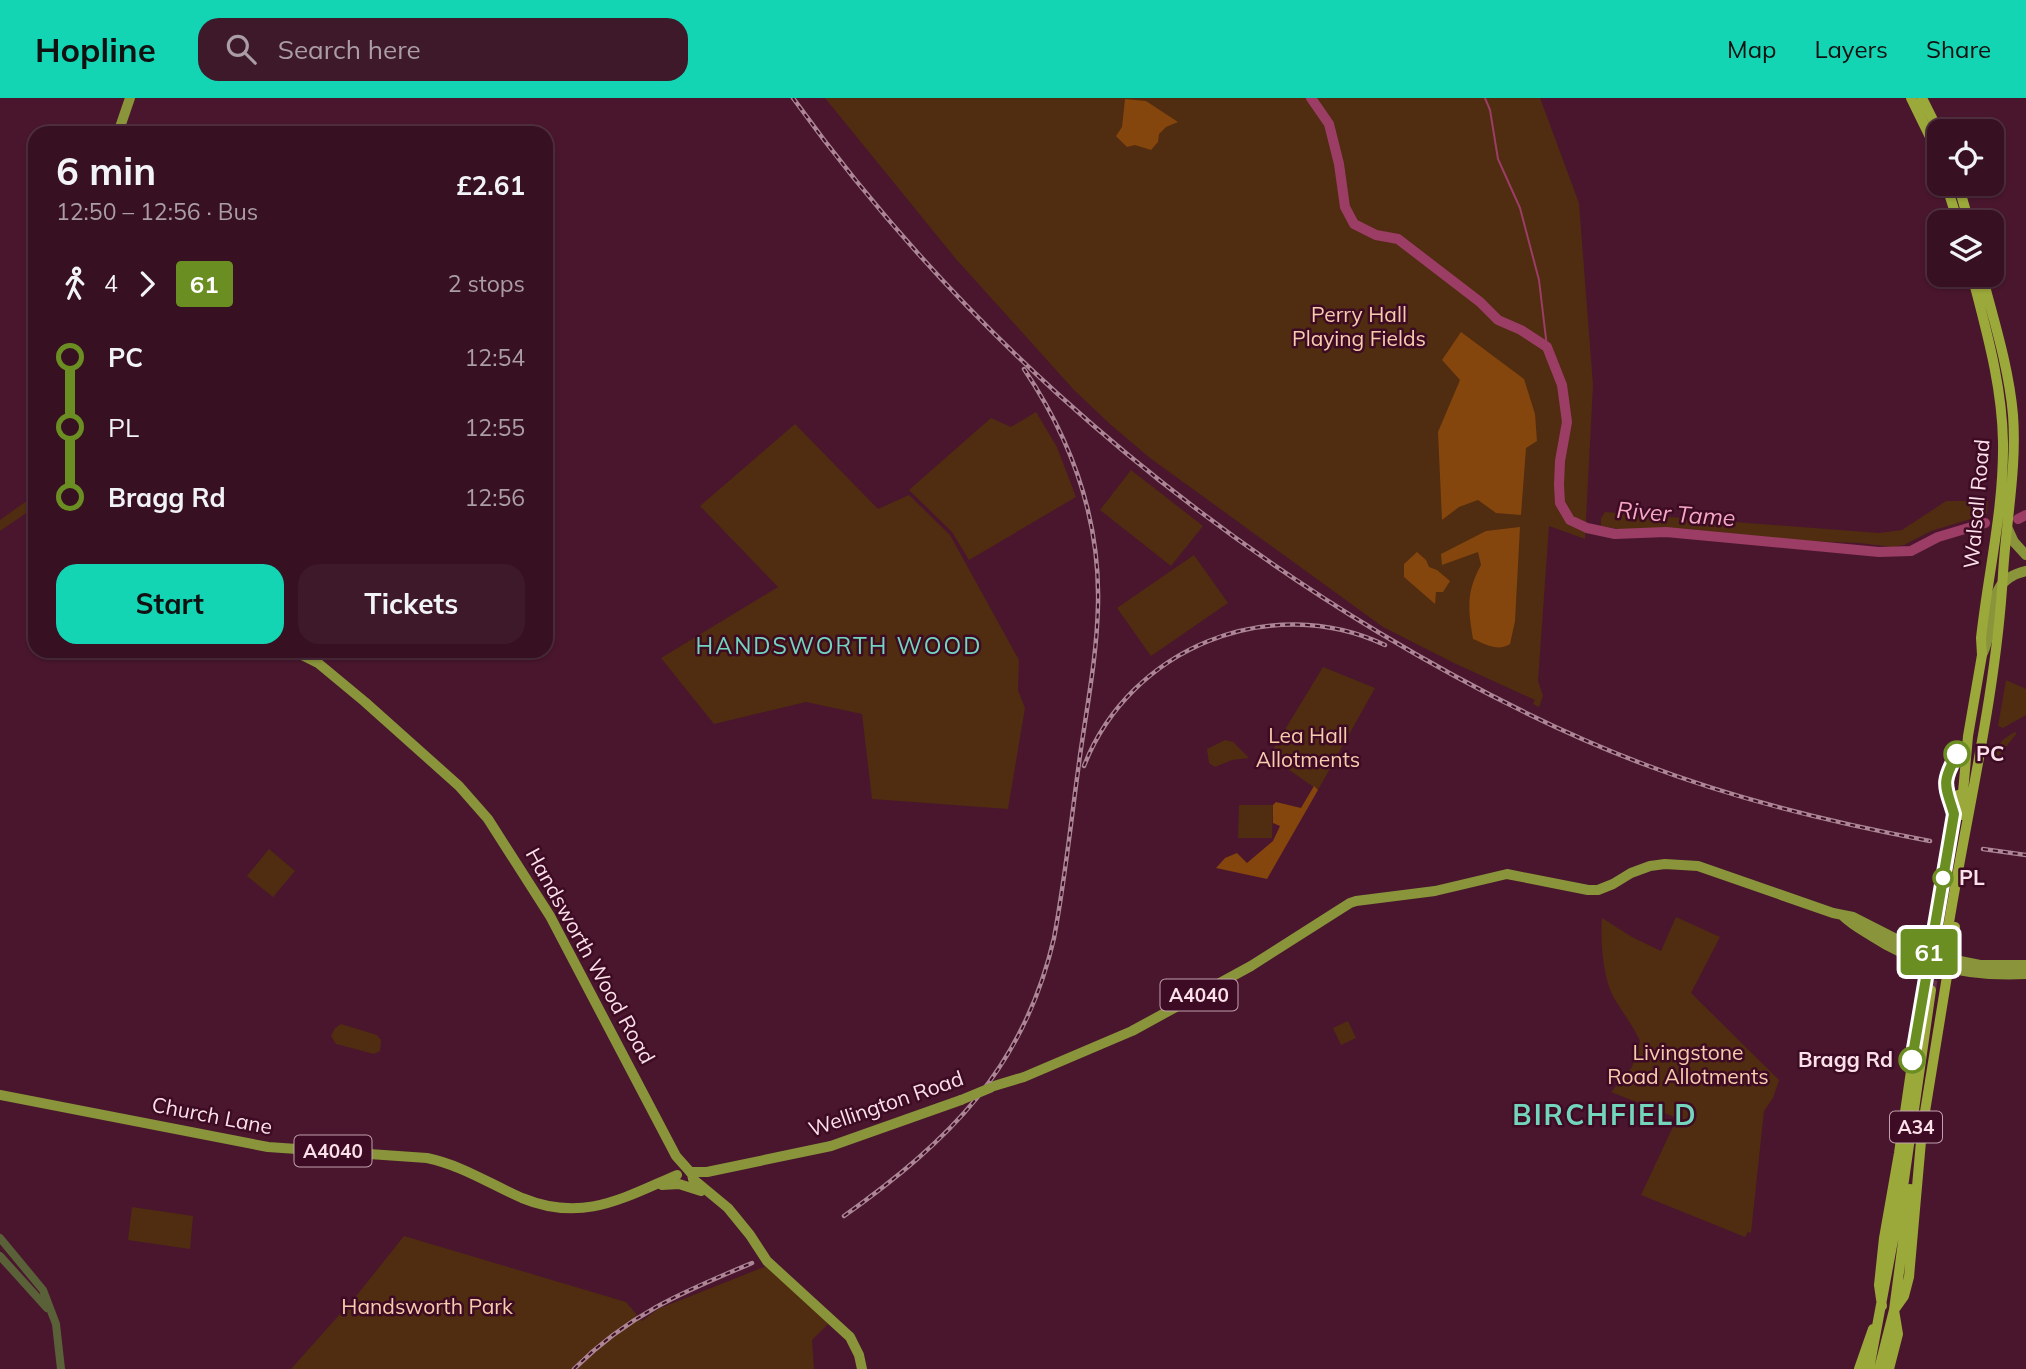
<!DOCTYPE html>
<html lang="en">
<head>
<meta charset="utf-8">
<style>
  body { margin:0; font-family:Mulish,sans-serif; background:#3e192a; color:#f1f3f6; height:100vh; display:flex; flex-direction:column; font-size:26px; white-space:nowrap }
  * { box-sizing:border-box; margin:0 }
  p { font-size:23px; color:#aa9da5 }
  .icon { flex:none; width:38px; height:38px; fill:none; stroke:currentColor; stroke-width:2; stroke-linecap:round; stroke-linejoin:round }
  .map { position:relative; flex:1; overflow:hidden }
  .panel { position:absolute; left:28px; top:28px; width:525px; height:532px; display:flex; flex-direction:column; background:#371022; border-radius:21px; box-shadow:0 2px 5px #0004,0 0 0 2px #513040 }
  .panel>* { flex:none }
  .badge { padding:0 14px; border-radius:5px; font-size:24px; line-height:46px }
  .buttons { position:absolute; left:1927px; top:21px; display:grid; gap:14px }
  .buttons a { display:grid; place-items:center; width:77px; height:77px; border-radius:14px; background:#371022; box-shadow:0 2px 5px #0004,0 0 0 2px #513040; font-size:35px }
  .map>.badge { position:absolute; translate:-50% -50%; box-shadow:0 0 0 4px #fff }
  .legs { display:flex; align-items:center; gap:10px; height:77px; padding:0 28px; font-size:23px }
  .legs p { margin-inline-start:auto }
  .summary { display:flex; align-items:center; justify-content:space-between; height:119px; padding:0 28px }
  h1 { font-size:38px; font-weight:700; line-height:52px }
  .action { display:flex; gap:14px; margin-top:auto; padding:14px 28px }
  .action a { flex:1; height:80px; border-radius:21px; background:#14d5b3; color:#111; font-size:28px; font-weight:700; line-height:80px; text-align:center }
  .action a+a { background:#3e192a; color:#f1f3f6 }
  ul { padding:0 28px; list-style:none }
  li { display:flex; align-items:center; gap:24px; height:70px; font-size:26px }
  li i { display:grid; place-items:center; width:10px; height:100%; margin:0 9px; background:currentColor }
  li i::after { content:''; width:18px; height:18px; margin:-9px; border:5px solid; border-radius:50%; background:#371022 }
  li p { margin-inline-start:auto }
  li:first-child i { background:linear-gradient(#0000 50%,currentColor 0) }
  li:last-child i { background:linear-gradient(currentColor 50%,#0000 0) }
  header { display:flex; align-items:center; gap:42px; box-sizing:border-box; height:98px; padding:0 35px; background:#14d5b3; color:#111 }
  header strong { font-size:33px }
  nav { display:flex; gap:38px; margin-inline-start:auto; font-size:24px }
  .search { width:490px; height:63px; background:#3e192a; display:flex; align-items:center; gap:18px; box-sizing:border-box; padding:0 24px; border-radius:21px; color:#aa9da5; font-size:26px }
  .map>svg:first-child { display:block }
  .green { fill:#502c11 }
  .forest { fill:#84460d }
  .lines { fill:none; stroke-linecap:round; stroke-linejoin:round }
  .stream { stroke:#9c3d66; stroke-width:2 }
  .river { stroke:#9c3d66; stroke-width:10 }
  .highway-tunnel { stroke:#643449; stroke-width:10; stroke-dasharray:10 5; stroke-linecap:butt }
  .minor { stroke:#5a6038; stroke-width:8 }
  .major { stroke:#89943b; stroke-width:10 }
  .highway { stroke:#9ba83a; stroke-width:10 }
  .rail-casing { stroke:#ac8695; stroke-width:4.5 }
  .rail { stroke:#3d0b23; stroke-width:2; stroke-dasharray:5; stroke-linecap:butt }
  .major-bridge { stroke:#89943b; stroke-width:10 }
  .line-1-casing { stroke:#fff; stroke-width:16 }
  .line-1 { stroke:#6b8e23; stroke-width:10 }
  .stop-1-dot { fill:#fff; stroke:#6b8e23; stroke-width:3.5 }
  .labels { text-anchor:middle; stroke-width:5; stroke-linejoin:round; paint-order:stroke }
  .shield { fill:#3d0b23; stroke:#c3a0ae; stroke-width:2 }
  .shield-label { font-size:19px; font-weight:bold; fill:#fce0e9 }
  .park-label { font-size:21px; fill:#f8cbad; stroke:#3d0b23 }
  .street-label { font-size:21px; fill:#fce0e9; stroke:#3d0b23 }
  .stop-label { font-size:21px; font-weight:bold; fill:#fce0e9; stroke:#3d0b23; text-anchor:start }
  .water-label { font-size:23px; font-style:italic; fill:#f5a7c4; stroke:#3d0b23 }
  .neighbourhood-label { font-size:23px; letter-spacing:2px; fill:#72d5bc; stroke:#3d0b23 }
  .district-label { font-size:28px; font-weight:bold; letter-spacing:2px; fill:#72d5bc; stroke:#3d0b23 }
</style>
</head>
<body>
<header>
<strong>Hopline</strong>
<div class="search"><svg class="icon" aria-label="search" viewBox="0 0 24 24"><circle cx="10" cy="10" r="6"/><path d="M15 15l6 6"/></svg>Search here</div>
<nav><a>Map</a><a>Layers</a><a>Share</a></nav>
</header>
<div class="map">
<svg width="2026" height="1271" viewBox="0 0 2026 1271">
  <rect width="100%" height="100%" fill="#49162d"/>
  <path class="green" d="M 825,0 L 1540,0 L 1579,105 L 1593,287 L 1585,441 L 1549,428 L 1538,583 L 1543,598 L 1539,609 L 1533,606 L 1535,602 L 1454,565 L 1383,529 L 1150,360 L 1111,327 L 1074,292 L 956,161 Z
    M 1036,314 L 1057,349 L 1076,399 L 969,462 L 952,434 L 909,392 L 991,320 L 1011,329 Z
    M 795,326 L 878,411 L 909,397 L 950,437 L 1019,562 L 1018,592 L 1025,610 L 1008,711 L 872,701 L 862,616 L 806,604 L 714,626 L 661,560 L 778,489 L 700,408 Z
    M 1131,372 L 1203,428 L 1171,468 L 1100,412 Z
    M 35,397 L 35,409 L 0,433 L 0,422 Z
    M 1946,403 L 1988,403 L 1987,416 L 1931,433 L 1904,447 L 1892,449 L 1859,445 L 1780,442 L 1689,431 L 1618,431 L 1601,428 L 1601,420 L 1605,414 L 1879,435 L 1902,432 Z
    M 1194,457 L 1228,505 L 1151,558 L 1117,510 Z
    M 1323,569 L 1375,590 L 1318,692 L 1269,658 Z
    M 2006,582 L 2026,591 L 2026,617 L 2003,630 L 1998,628 Z
    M 2015,634 L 2017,635 L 1992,666 C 1995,649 2000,642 2015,634 Z
    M 1225,642 L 1233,644 L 1249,660 L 1232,662 L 1215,669 L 1209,665 L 1207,651 Z
    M 1239,707 L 1273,707 L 1272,740 L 1238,740 Z
    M 269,751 L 295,773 L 273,799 L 247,778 Z
    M 1676,819 L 1720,839 L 1691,895 L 1779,982 L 1773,1000 L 1764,1013 L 1751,1135 L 1748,1134 L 1745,1139 L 1641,1097 L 1677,1020 L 1611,994 L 1632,969 L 1640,943 C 1632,926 1623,915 1614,900 C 1603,881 1600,842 1602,820 L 1632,839 L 1661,853 Z
    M 1348,923 L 1356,940 L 1341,947 L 1333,930 Z
    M 341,926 L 377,937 L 381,942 L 380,953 L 374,956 L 336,946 L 331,938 L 335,930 Z
    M 132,1109 L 193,1118 L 190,1151 L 128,1142 Z
    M 404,1138 L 626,1204 L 642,1223 L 658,1211 L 769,1167 L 828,1226 L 812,1242 L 814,1271 L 291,1271 L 357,1197 Z"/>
  <path class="forest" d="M 1125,1 L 1146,3 L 1178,24 L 1166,29 L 1159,36 L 1158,44 L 1151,52 L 1135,47 L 1127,49 L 1116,38 L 1122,29 Z
    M 1461,234 L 1524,281 L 1535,316 L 1537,343 L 1526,350 L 1521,417 L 1496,415 L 1478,402 L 1459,409 L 1442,422 L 1438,334 L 1460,282 L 1442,262 Z
    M 1520,429 L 1515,523 L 1510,546 C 1498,554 1485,546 1473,541 C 1468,511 1466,494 1481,467 L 1478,454 L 1442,467 L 1441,456 L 1486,433 Z
    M 1417,454 L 1426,462 L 1429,469 L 1437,472 L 1450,483 L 1443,494 L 1436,494 L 1435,506 L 1404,479 L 1404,466 Z
    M 1314,688 L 1318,692 L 1267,781 L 1216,770 L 1225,760 L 1237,755 L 1247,765 L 1273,743 L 1280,728 L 1273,725 L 1273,707 L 1276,704 L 1301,710 Z"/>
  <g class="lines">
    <path class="stream" d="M 1485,0 L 1490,12 L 1498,61 L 1520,110 L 1539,182 L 1547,249"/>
    <path class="river" d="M 1311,0 L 1329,26 L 1339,66 L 1345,109 L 1354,126 L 1376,137 L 1398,141 L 1480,204 L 1498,222 L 1521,232 L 1547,249 L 1562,287 L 1567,324 L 1560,363 L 1559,387 L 1560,405 L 1570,422 L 1587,430 L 1615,436 L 1666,434 L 1879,454 L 1911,453 L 1938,439 L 1985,425
      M 2018,421 L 2026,417"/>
    <path class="highway-tunnel" d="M 1943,866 L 1947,837
      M 1931,892 L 1939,836"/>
    <path class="minor" d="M 0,1140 L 43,1192 L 56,1226 L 61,1271
      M 0,1158 L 47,1210"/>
    <path class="major" d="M 118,35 L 130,0
      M 2008,431 L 2014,444 L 2026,457
      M 294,553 L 318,565 L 365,604 L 459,688 L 488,721 L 550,818 L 676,1058 L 692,1076 L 693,1081
      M 1983,555 C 1998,523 1981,483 2026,473
      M 1843,818 C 1851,826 1860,831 1870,837 C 1917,868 1970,879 2026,876
      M 994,988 L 1024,979 L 1132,933 L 1251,868 L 1350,805 L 1356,803 L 1435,793 L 1507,776 L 1588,792 L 1598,792 L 1613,786 L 1631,775 L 1650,768 L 1665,766 L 1698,768 L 1833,815 L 1853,819 L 1908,847 L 1955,862 L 1980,867 L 2026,867
      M 0,997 L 268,1049 L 427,1060 C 461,1067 490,1086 522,1100 C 583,1125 623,1100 677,1077
      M 690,1074 L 707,1074 L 831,1048 L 961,1002
      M 693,1081 L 728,1110 L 750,1137 L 767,1163 L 850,1239 L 859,1257 L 862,1271
      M 662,1087 L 679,1086 L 701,1093"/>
    <path class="highway" d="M 1911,0 L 1932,43 L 1939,64
      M 1922,0 L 1939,34
      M 1946,86 L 1958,124
      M 1958,86 L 1969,124
      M 1961,717 L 1968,638 L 1982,557 L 1981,540 C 1988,476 2004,410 2003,344 C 2002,286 1986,232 1972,177
      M 1947,837 C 1966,717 1996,598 2003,476 C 2006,423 2017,370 2013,317 C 2009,270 1994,223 1982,177
      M 1882,1208 L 1879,1187 L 1884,1140 L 1899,1055 L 1927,864 L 1958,697
      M 1859,1271 L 1873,1231
      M 1869,1271 L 1903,1089 L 1931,892
      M 1879,1271 L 1894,1212 L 1910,1091
      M 1889,1271 L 1898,1236 L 1894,1212 L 1904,1198 L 1909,1179 L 1922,1032 L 1955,829"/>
    <defs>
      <path id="rail" d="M 793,0 C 948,216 1150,396 1378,534 C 1463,585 1553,632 1646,667 C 1738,702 1834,725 1930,743
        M 1084,668 C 1130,550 1270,493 1385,547
        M 1983,751 L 2026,757
        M 844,1118 C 949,1043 1024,970 1054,840 C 1065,782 1071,723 1079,665 C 1086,613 1097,560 1098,506 C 1100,421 1071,341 1024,271
        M 574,1271 C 629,1216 683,1194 752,1165"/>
    </defs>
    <use href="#rail" class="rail-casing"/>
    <use href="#rail" class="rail"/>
    <path class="major-bridge" d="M 961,1002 L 990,990"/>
  </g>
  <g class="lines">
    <defs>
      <path id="line-1" d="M 1912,962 L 1954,716 C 1945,686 1941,686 1957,656"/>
    </defs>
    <use href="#line-1" class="line-1-casing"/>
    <use href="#line-1" class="line-1"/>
  </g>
  <g class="stop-1-dot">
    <circle cx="1957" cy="656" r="12"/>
    <circle cx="1943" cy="780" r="9"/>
    <circle cx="1912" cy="962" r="12"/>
  </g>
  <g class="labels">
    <g class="shield">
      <rect x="1160.5" y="881.5" width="77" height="31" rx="5"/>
      <rect x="1890" y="1013.5" width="52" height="31" rx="5"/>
      <rect x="294.5" y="1037.5" width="77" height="31" rx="5"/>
    </g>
    <g class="shield-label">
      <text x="1199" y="904">A4040</text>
      <text x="1916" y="1036">A34</text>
      <text x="333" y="1060">A4040</text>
    </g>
    <g class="park-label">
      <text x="1359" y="224">Perry Hall<tspan x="1359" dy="24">Playing Fields</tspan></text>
      <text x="1308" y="645">Lea Hall<tspan x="1308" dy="24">Allotments</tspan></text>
      <text x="1688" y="962">Livingstone<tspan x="1688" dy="24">Road Allotments</tspan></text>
      <text x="427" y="1216">Handsworth Park</text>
    </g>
    <g class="street-label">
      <text transform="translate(1977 406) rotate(-85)" y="7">Walsall Road</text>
      <text transform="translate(590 858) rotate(61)" y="7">Handsworth Wood Road</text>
      <text transform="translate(886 1006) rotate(-19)" y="7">Wellington Road</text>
      <text transform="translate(212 1018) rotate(11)" y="7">Church Lane</text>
    </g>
    <g class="stop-label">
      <text x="1976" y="663">PC</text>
      <text x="1959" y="787">PL</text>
      <text x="1893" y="969" text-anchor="end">Bragg Rd</text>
    </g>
    <g class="water-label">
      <text transform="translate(1676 416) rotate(4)" y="8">River Tame</text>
    </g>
    <g class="neighbourhood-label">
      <text x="839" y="556">HANDSWORTH WOOD</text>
    </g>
    <g class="district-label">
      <text x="1605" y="1027">BIRCHFIELD</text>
    </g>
  </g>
</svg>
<div class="buttons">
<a><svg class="icon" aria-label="locate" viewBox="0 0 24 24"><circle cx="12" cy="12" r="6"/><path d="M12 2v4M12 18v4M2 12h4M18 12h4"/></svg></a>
<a><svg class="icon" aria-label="layers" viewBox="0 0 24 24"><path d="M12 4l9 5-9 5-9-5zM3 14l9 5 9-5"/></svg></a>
</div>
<b class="badge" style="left:1929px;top:854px;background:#6b8e23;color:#fff">61</b>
<section class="panel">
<div class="summary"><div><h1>6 min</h1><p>12:50 – 12:56 · Bus</p></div><b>£2.61</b></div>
<div class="legs"><svg class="icon" aria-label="walk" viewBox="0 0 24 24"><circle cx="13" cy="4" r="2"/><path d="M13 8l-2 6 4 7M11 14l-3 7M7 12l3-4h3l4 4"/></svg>4<svg class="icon" aria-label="forward" viewBox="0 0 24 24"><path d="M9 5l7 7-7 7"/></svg><b class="badge" style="background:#6b8e23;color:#fff">61</b><p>2 stops</p></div>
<ul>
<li><i style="color:#6b8e23"></i><b>PC</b><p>12:54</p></li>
<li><i style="color:#6b8e23"></i><span>PL</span><p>12:55</p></li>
<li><i style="color:#6b8e23"></i><b>Bragg Rd</b><p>12:56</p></li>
</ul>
<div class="action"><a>Start</a><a>Tickets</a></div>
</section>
</div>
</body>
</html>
